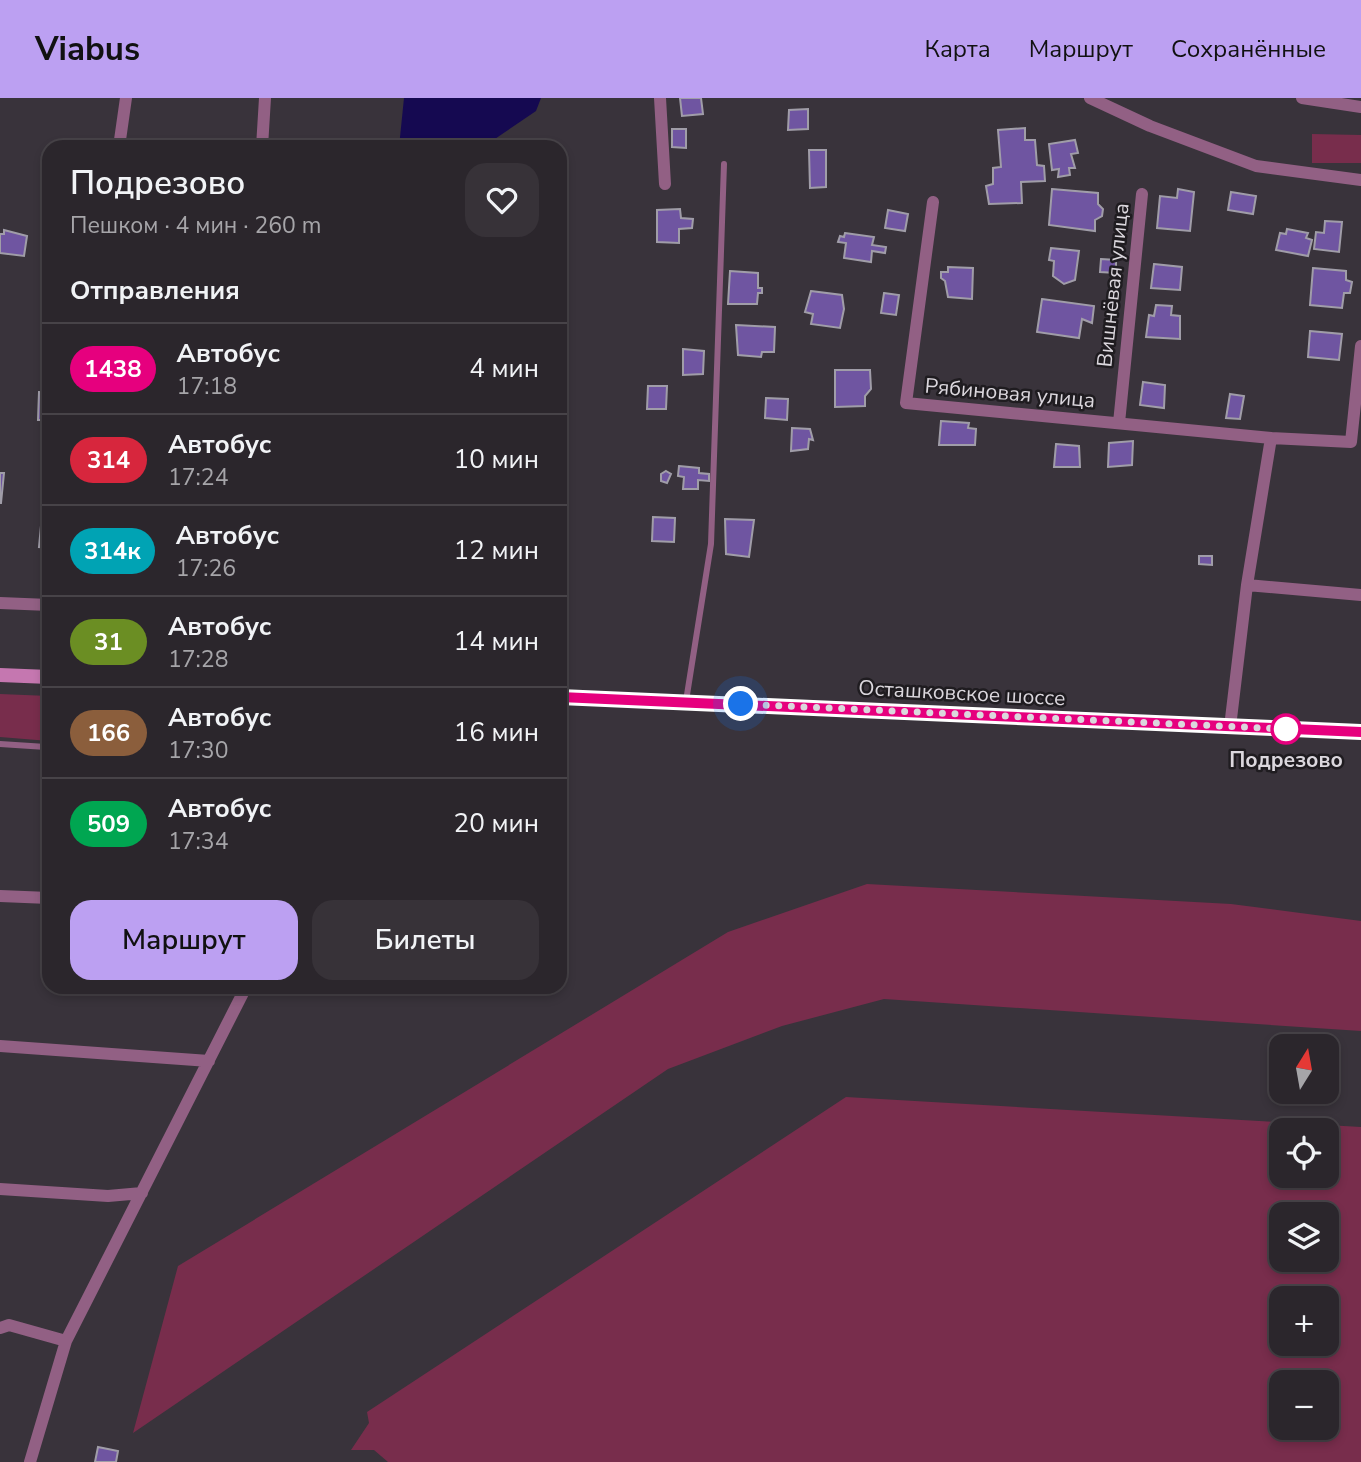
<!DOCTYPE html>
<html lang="ru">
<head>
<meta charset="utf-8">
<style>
  body { margin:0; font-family:"Nunito Sans",sans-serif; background:#373238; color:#f1f3f6; height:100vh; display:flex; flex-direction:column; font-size:26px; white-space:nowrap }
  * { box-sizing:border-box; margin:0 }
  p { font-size:23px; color:#a6a5a9 }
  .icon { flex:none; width:38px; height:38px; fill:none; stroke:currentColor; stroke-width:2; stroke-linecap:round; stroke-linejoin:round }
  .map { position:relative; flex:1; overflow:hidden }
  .side { position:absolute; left:42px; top:42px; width:525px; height:854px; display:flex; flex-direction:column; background:#2b262c; border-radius:21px; box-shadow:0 4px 10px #0003,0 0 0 2px #474348 }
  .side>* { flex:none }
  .badge { padding:0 14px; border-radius:23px; font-size:24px; line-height:46px }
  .needle { width:46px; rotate:11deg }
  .tools { position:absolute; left:1269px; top:936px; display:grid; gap:14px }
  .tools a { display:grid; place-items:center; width:70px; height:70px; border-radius:14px; background:#2b262c; box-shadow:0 4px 10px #0003,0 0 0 2px #474348; font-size:35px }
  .you { position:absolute; width:35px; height:35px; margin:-18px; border:5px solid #fff; border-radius:50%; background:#1a73e8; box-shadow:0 0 0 10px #1a73e833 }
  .map>.badge { position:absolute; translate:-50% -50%; box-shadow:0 0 0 4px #fff }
  h2 { padding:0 28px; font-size:26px; line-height:63px }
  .round { display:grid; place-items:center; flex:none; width:74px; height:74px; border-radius:21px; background:#373238 }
  .summary { display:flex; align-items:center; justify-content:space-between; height:119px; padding:0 28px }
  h1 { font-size:33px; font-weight:600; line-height:52px }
  .action { display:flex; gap:14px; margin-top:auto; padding:14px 28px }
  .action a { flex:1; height:80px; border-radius:21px; background:#bca0f2; color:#111; font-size:28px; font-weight:600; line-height:80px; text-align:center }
  .action a+a { background:#373238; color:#f1f3f6 }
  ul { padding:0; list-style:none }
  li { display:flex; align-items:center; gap:21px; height:91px; padding:0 28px; border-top:2px solid #474348 }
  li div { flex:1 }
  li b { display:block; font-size:26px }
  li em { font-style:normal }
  li .badge { min-width:77px; font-weight:700; text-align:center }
  header { display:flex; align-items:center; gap:42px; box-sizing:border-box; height:98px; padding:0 35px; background:#bca0f2; color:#111 }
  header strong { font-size:33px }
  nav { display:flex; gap:38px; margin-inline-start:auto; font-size:24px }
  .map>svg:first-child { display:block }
  .green { fill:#782d4c; fill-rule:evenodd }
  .water { fill:#150951 }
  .building { fill:#6f55a1; stroke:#a09da8; stroke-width:2 }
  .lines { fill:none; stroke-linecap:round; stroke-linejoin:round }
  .lane { stroke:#926084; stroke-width:6 }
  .street { stroke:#926084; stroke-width:12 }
  .secondary { stroke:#c577b0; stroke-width:14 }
  .line-casing { stroke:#fff; stroke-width:16 }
  .line { stroke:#e6007e; stroke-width:10 }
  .walk { stroke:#dbd7dd; stroke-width:7; stroke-dasharray:0 12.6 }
  .stop-dot { fill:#fff; stroke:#e6007e; stroke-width:3.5 }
  .labels { text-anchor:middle; stroke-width:5; stroke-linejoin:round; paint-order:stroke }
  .street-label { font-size:21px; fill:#dbd7dd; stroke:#1f1c20 }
  .stop-label { font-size:21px; font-weight:bold; fill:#dbd7dd; stroke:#1f1c20 }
</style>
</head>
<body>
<header>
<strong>Viabus</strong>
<nav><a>Карта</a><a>Маршрут</a><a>Сохранённые</a></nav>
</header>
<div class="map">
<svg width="1361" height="1364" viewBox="0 0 1361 1364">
  <rect width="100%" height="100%" fill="#39333b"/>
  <path class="green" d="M 1312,36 L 1361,37 L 1361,65 L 1312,65 Z
    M 0,596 L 49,598 L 49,643 L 0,639 Z
    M 867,786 L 1231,806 L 1361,823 L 1361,933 L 884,901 L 782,928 L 668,971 L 133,1335 L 178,1168 L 728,834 Z
    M 846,999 L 1361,1029 L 1361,1364 L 388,1364 L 374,1352 L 351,1352 L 369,1325 L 367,1314 ZM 1281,1032 L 1326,1032 L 1326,1078 L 1281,1078 ZM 1281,1116 L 1326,1116 L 1326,1162 L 1281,1162 ZM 1281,1200 L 1326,1200 L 1326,1246 L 1281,1246 ZM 1281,1284 L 1326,1284 L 1326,1330 L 1281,1330 Z"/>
  <path class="water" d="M 404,0 L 541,0 L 536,13 L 483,49 L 399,49 Z"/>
  <path class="building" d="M 680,0 L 701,0 L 703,16 L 682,18 Z
    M 808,11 L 808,31 L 788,32 L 789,12 Z
    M 1025,30 L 1025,42 L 1035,42 L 1037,67 L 1044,68 L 1045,83 L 1021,84 L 1022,105 L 989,106 L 986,88 L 993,86 L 993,70 L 1001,69 L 998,32 Z
    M 672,31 L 686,31 L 686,50 L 672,49 Z
    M 1075,42 L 1078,55 L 1071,56 L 1075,70 L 1069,70 L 1070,77 L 1058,79 L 1059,71 L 1052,72 L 1049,46 Z
    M 809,52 L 826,52 L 826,89 L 810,90 Z
    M 1052,91 L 1098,95 L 1098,106 L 1103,111 L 1102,118 L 1095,122 L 1095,133 L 1049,127 Z
    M 1178,91 L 1194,94 L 1190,133 L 1157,130 L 1160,98 L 1177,100 Z
    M 1231,94 L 1256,98 L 1253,116 L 1228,112 Z
    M 680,111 L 681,120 L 693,121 L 692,130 L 679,131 L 679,145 L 657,144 L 657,112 Z
    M 888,112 L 908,116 L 905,133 L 885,130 Z
    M 1325,123 L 1342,124 L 1339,154 L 1314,151 L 1316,134 L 1324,135 Z
    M 1287,131 L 1308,135 L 1306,140 L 1312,142 L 1308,158 L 1276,152 L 1280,135 L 1286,136 Z
    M 4,132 L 27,138 L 24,158 L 0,155 L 0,136 L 4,136 Z
    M 845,135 L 874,139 L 872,147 L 886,149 L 885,155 L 872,153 L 871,164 L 844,160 L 846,145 L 838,144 L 840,138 L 844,139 Z
    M 1051,150 L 1079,153 L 1075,182 L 1064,186 L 1053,178 L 1054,163 L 1049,162 Z
    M 1101,161 L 1116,162 L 1116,175 L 1100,174 Z
    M 1154,166 L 1182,169 L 1180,192 L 1151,190 Z
    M 948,169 L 973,170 L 972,201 L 948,199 L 945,183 L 941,180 L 941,174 L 948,174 Z
    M 1313,170 L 1346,173 L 1346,182 L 1352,184 L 1350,195 L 1344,195 L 1342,210 L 1310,207 Z
    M 730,173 L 758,175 L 758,190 L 762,190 L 762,195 L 758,195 L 757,206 L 728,206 Z
    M 811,193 L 842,197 L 844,211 L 840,230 L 811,226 L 813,216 L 805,214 Z
    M 884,195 L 899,197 L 896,217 L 881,215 Z
    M 1042,201 L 1094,208 L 1092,225 L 1082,221 L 1079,240 L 1037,234 Z
    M 1156,207 L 1172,208 L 1171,217 L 1180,218 L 1180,241 L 1146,239 L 1149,217 L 1154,218 Z
    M 736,227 L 775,229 L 774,254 L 762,254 L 761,259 L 738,257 Z
    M 1310,233 L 1342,236 L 1339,262 L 1308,259 Z
    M 683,251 L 704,253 L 703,276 L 683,277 Z
    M 835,272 L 870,272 L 871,291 L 865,298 L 865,308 L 835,309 Z
    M 1143,284 L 1165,287 L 1164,310 L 1140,307 Z
    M 648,288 L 667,288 L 666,311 L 647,311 Z
    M 39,294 L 49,295 L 49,322 L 38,322 Z
    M 1230,296 L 1244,298 L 1240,321 L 1226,320 Z
    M 766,300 L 788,301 L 787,322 L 765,320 Z
    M 941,323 L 969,325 L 968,330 L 976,331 L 975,347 L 939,347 Z
    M 792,330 L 810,331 L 813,342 L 809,341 L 808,351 L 791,353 Z
    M 1133,343 L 1132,367 L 1108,369 L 1109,345 Z
    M 1056,346 L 1079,348 L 1080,369 L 1054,369 Z
    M 679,368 L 699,370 L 699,375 L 709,376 L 709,383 L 698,382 L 698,391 L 683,391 L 684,379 L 678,378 Z
    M 666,373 L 671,376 L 667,385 L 661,383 L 661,376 Z
    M 0,375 L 4,375 L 1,405 L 0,405 Z
    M 42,417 L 49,418 L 49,450 L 39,449 Z
    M 653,419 L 675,420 L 674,444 L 652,443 Z
    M 725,421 L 754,422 L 749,459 L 726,456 Z
    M 1199,458 L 1212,458 L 1212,467 L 1199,466 Z
    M 44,730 L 49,730 L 49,747 L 44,747 Z
    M 98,1349 L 118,1353 L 116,1364 L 95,1364 Z"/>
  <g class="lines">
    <path class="lane" d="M 686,603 L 711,446 L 724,66
      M 0,646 L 46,649"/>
    <path class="street" d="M 660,0 L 665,86
      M 1090,0 L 1150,28 L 1256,68 L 1361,82
      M 1302,0 L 1361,9
      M 119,49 L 126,0
      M 262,49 L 265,0
      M 933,104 L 906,305 L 1271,340 L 1351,344 L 1361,248
      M 1119,325 L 1142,96
      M 1247,487 L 1361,497
      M 0,505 L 49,507
      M 1230,629 L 1247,487 L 1271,340
      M 0,798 L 49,800
      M 0,948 L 209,963
      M 0,1091 L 108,1098 L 142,1095
      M 0,1230 L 9,1227 L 66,1243
      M 30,1364 L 66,1243 L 246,889"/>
    <path class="secondary" d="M 0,577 L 49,579
      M 560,599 L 1361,634"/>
  </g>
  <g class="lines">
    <defs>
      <path id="line" d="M 560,599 L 1361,634"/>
    </defs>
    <use href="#line" class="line-casing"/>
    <use href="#line" class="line"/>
    <path class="walk" d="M 741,606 L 1286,631"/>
  </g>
  <circle class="stop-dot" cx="1286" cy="631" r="14"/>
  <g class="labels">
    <g class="street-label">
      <text transform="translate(1113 187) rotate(-84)" y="7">Вишнёвая улица</text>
      <text transform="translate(1010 295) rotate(5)" y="7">Рябиновая улица</text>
      <text transform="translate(962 595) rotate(3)" y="7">Осташковское шоссе</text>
    </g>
    <g class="stop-label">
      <text x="1286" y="669">Подрезово</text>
    </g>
  </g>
</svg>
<div class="tools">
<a><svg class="needle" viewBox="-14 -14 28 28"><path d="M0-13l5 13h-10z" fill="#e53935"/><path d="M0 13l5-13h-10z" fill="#a6a5a9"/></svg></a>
<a><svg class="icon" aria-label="locate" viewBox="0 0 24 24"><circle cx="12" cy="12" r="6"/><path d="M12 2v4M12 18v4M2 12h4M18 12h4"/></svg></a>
<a><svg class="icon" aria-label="layers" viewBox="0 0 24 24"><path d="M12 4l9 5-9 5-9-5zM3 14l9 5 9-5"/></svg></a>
<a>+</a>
<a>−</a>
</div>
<div class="you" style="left:741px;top:606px"></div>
<section class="side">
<div class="summary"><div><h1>Подрезово</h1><p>Пешком · 4 мин · 260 m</p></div><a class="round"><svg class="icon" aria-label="heart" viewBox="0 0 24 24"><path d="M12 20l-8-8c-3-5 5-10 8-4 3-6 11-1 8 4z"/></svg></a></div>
<h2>Отправления</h2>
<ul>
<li><span class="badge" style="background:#e6007e;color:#fff">1438</span><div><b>Автобус</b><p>17:18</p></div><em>4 мин</em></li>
<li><span class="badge" style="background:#d7263d;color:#fff">314</span><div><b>Автобус</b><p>17:24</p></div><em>10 мин</em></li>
<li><span class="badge" style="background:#00a3b4;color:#fff">314к</span><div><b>Автобус</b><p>17:26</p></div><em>12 мин</em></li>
<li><span class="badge" style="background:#6b8e23;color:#fff">31</span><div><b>Автобус</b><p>17:28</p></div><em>14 мин</em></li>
<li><span class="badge" style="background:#8b5e3c;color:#fff">166</span><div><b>Автобус</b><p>17:30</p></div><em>16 мин</em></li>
<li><span class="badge" style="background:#00a651;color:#fff">509</span><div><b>Автобус</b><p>17:34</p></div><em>20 мин</em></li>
</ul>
<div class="action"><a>Маршрут</a><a>Билеты</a></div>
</section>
</div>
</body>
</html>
